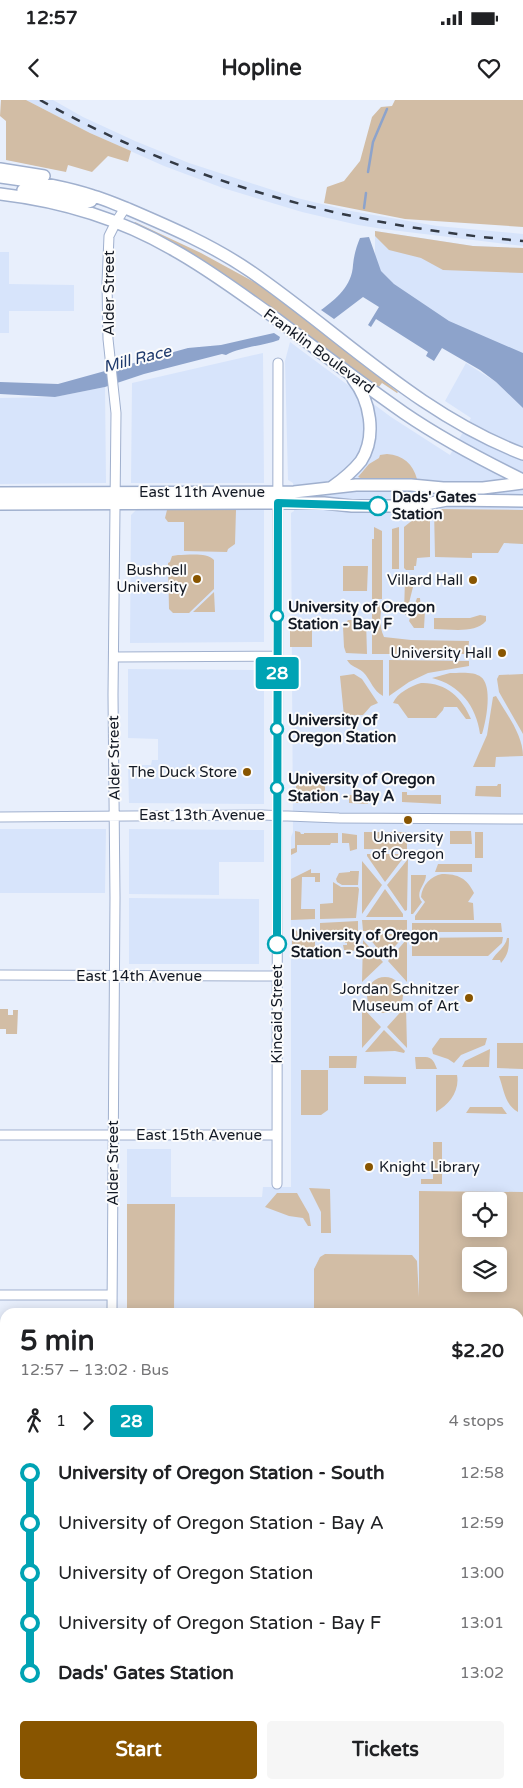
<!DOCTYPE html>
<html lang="en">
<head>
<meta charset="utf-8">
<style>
  body { margin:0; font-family:"Varela Round",sans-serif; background:#f6f6f6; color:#202124; height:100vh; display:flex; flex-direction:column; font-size:19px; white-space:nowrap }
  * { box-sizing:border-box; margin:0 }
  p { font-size:16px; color:#757577 }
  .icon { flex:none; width:28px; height:28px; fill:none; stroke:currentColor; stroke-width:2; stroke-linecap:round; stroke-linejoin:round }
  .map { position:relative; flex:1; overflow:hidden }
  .sheet { position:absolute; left:0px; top:1208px; width:524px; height:481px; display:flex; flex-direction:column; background:#fff; border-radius:15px 15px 0 0; box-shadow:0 2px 12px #0003 }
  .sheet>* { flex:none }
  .badge { padding:0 10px; border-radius:4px; font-size:18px; line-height:32px }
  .controls { position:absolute; left:462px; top:1092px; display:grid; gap:10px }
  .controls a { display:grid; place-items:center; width:45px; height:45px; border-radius:5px; background:#fff; box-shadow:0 2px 12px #0003; font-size:25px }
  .map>.badge { position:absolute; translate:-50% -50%; box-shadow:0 0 0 2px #fff }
  .legs { display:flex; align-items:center; gap:8px; height:55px; padding:0 20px; font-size:16px }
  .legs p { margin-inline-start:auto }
  .summary { display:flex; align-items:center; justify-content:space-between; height:85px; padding:0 20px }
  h1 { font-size:28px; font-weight:800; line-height:38px }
  .cta { display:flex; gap:10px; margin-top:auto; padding:10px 20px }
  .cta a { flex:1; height:58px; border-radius:5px; background:#850; color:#fff; font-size:20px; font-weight:800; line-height:58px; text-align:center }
  .cta a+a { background:#f6f6f6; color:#202124 }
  ul { padding:0 20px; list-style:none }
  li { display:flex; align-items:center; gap:18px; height:50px; font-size:19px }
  li i { display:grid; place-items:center; width:8px; height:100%; margin:0 6px; background:currentColor }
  li i::after { content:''; width:12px; height:12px; margin:-6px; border:4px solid; border-radius:50%; background:#fff }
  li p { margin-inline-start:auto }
  li:first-child i { background:linear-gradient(#0000 50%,currentColor 0) }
  li:last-child i { background:linear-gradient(currentColor 50%,#0000 0) }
  .status { display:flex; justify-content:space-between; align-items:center; height:35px; padding:0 25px; background:#fff; direction:ltr }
  .status svg { height:14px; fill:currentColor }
  header { display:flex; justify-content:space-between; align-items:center; height:65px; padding:0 20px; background:#fff; font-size:22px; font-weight:800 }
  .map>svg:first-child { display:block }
  .built { fill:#d7e4fb }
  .green { fill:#d2bda5; fill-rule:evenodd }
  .water { fill:#8da3cb }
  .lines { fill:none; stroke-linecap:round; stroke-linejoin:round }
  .stream { stroke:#8da3cb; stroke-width:2.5 }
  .minor-casing { stroke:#a0b0ce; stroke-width:11 }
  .major-casing { stroke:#a0b0ce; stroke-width:14 }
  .minor { stroke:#fff; stroke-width:9 }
  .major { stroke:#fff; stroke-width:11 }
  .rail { stroke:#333a45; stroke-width:2.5; stroke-dasharray:9 9; stroke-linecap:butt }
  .line-1-casing { stroke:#fff; stroke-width:11 }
  .line-1 { stroke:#00a3b4; stroke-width:8 }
  .stop-1-dot { fill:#fff; stroke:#00a3b4; stroke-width:2.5 }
  .poi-dot { fill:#850; stroke:#fcfcfc; stroke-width:2 }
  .labels { text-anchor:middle; stroke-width:4; stroke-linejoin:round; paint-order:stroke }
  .street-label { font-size:15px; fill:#131924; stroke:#fcfcfc }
  .stop-label { font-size:15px; font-weight:bold; fill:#131924; stroke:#fcfcfc; text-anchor:start }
  .poi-label { font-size:15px; fill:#131924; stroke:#fcfcfc; text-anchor:end }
  .water-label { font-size:16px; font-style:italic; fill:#1f3a6c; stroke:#fcfcfc }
</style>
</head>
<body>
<div class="status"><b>12:57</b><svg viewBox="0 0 49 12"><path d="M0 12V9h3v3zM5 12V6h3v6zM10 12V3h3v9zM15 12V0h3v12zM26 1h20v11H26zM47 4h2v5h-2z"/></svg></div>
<header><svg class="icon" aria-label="back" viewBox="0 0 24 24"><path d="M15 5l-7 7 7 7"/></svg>Hopline<svg class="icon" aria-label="heart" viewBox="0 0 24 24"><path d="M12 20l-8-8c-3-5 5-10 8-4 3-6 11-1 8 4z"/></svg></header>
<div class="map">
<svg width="523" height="1688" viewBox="0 0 523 1688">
  <rect width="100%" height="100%" fill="#e8effc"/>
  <path class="built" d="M 26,0 L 53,0 L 83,17 L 135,41 L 189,63 L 297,98 L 351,111 L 437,126 L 523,134 L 523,146 L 383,129 L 358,125 L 302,112 L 223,88 L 164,66 L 90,33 Z
    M 375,131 L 473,146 L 523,148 L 523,274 L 375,172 Z
    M 0,152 L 9,152 L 9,184 L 74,185 L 74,211 L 9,211 L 9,233 L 0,233 Z
    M 290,242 L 391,317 L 450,355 L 471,318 L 445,301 L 466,263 L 496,282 L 523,308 L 523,1092 L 419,1091 L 419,1212 L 127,1212 L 127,1049 L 171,1049 L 171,1097 L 262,1097 L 263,1087 L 291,1087 L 291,737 L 293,732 L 291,413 L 294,411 L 293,383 L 288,380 L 285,261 Z
    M 263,253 L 264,383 L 131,383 L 132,283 Z
    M 105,287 L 106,383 L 0,384 L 0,298 L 55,297 Z
    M 264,409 L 264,542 L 130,543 L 131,415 L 136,410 Z
    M 128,569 L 264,570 L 264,704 L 129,703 L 128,665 L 151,665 L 152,660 L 158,660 L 158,639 L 128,638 Z
    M 0,729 L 106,729 L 105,793 L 0,793 Z
    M 129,729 L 264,730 L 264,762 L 219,762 L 219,795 L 129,794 Z
    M 129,798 L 259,799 L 259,864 L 129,864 Z"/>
  <path class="green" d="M 1,0 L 26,0 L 90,33 L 131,51 L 128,62 L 108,56 L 92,72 L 68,65 L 66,72 L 6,60 L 6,21 L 0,16 Z
    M 395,0 L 523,0 L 523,127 L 405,119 L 324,103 L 327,87 L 344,81 L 360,61 L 372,17 L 381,7 L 392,6 Z
    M 135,122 L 201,153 L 265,188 L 398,292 L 397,293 L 382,283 L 378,288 L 262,201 L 206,163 L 171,142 L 134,124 Z
    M 375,131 L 473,146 L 523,148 L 523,173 L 443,170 L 421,158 L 389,150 L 375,136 Z
    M 387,354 C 403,355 413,364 417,379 L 363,379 L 358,377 L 369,364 L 379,358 L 380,355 Z
    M 434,409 L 523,410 L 523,444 L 504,443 L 498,453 L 472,453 L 472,458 L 435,457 Z
    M 167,410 L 236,410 L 235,444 L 228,449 L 227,452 L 184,451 L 184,422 L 168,422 L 165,418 Z
    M 430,410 L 430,457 L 417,458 L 416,466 L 414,466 L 414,470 L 406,470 L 404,468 L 404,427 L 424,411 Z
    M 374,427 L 382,431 L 382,499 L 372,499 L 372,439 L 374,439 Z
    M 399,427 L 399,469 L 392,469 L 392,429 Z
    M 178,455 C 188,455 207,452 214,460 L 214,489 L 189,513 L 173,513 L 169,509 L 168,463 L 170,462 L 172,456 Z
    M 343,466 L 368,466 L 367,491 L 343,491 Z
    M 405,479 L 415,479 L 406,515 L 404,513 Z
    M 214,492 L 215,512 L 193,512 Z
    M 417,498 L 420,498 L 421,510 L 425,510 L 424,528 L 414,528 L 409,521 Z
    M 372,505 L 382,505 C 380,517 379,526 384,537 L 411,540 L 469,541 L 468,554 L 372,554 Z
    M 480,515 L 486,516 L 486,521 C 475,534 450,529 434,529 L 434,518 L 470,518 Z
    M 348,520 L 366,520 L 367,554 L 346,553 L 344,547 L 343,527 Z
    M 294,525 L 312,525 L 312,547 L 290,547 L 290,530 L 293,530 Z
    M 347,560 L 383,560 L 383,596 C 373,591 371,580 363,572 C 357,567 351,567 347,560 Z
    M 389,560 L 469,561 L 469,566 L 428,573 L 409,582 L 389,596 Z
    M 450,573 C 459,573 474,571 481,577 C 493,586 486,622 482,634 L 480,634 C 476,606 460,585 432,578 Z
    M 354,574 L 362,579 L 378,603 L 371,606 L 363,615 L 344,616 L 340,576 Z
    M 523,574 L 523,634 L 499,592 L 497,579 L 499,575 Z
    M 421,583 C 445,582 462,597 471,619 L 466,619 L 457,607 L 444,607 L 443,610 L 436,618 L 408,618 L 398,604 L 393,603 C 397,593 411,586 421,583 Z
    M 496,596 C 506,613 523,635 523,656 L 496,657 L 495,667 L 473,667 L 487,635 L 493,597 Z
    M 296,679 L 325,679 L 325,703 L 296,703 Z
    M 498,684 L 501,684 L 501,697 L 475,696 L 476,686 L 497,686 Z
    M 367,691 L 368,704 L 349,703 L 349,695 L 363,695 L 364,692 Z
    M 402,692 L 407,692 L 407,695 L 441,695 L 441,704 L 402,702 Z
    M 295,731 L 300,732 L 301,734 L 304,734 L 304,733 L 338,733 L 338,743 L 331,743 L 330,745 L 297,745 L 297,752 L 291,755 L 291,749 L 295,748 Z
    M 450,731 L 471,731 L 472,744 L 450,744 Z
    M 364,732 L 405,732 L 407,735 L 407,750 L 364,749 Z
    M 475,732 L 483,732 L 483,758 L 475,758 Z
    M 342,733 L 357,735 L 357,749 L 350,751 L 349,743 L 342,743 Z
    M 367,754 L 404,754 L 404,757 L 385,782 L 367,756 Z
    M 408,759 L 407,810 L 405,811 L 387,785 Z
    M 362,761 L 382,785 L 362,814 Z
    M 438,764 L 472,764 L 472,772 L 435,772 Z
    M 311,769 L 311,773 L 320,773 L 320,782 L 315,782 L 315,777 L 302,777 L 301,809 L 315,809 L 315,819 L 291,820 L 291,779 Z
    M 350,771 L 359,771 L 358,785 L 342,785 L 337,782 L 336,779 L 339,773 L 350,772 Z
    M 442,774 C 458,774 467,778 474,793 L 468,802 L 473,803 L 474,820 L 415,820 L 415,816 L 425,802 L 421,797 C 422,785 431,776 442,774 Z
    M 411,775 L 426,775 C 426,785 414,792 422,802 L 413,814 L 411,814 Z
    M 333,782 L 341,787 L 358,787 L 359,789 L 356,818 L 320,819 L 320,804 L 333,803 Z
    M 385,789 L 403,814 L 403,817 L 366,817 Z
    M 362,820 L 407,820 L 407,831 L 363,831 Z
    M 358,821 L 358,831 L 320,833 L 320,823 Z
    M 412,823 L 501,823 L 502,832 L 412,832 Z
    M 292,830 L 296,830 L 301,836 L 315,836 L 315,855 L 292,855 Z
    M 366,834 L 403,834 L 403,837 L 385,858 Z
    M 345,836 L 358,836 L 359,851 L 344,850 L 343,845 L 347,845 L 347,843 L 345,843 Z
    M 503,837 L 502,843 L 488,856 L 412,856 L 412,838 Z
    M 507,838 L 509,838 C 509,849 508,855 501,863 L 500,860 L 492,860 C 496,852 506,847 507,838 Z
    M 363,840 L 383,862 L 362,882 Z
    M 406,840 L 407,840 L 407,882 L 388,861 Z
    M367 895a18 18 0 1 1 36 0a18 18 0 1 1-36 0Z
    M 406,906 L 407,948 L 387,927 Z
    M 362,907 L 381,927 L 362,948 Z
    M 0,909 L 8,909 L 8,915 L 13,915 L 13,910 L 18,910 L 17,934 L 6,934 L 6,929 L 0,929 L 0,934 Z
    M 384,930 L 405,951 L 404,953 L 395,951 L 365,952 Z
    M 440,938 L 487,938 L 485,945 L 461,955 L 454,963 L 448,959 L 433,954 L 432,949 Z
    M 497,943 L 523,943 L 523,969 L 497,968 Z
    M 490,949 L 489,967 L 462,967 L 465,961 Z
    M 329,956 L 357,956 L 356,968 L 329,968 Z
    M 415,957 C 429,957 432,955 437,969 L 416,969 Z
    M 301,970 L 328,970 L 328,1010 L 321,1015 L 301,1015 Z
    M 436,975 L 457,975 C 460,991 449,1005 436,1012 Z
    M 364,976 L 406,977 L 406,984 L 364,984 Z
    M 499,976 L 518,976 L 518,1012 C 505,1005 504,990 499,976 Z
    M 470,1007 L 502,1007 L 507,1014 L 466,1013 Z
    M 433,1042 L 442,1042 L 442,1084 L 421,1084 L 421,1079 L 433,1079 Z
    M 309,1088 L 330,1089 L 331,1133 L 321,1133 L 321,1112 Z
    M 419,1091 L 523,1092 L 523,1503 L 519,1503 L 519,1212 L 314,1212 L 314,1169 L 320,1157 L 325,1154 L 412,1155 L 417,1161 L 419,1197 ZM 471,1101 L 499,1101 L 499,1129 L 471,1129 ZM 471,1156 L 499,1156 L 499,1184 L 471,1184 Z
    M 277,1093 L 297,1093 L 309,1114 L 311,1126 L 308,1126 L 303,1118 L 289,1116 L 265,1107 Z
    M 127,1104 L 175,1104 L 174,1212 L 127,1212 Z"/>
  <path class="water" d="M 369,137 L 381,171 L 394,184 L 449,221 L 523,253 L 523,308 L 496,282 L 480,270 L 442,248 L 434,261 L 426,256 L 428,252 L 376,219 L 371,227 L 368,225 L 379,207 L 363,197 L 334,219 L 321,210 C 336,199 352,186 353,165 C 354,155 356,148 360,138 Z
    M 274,233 L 280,237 L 279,240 C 262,246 241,247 226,255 L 222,254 L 144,274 L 105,287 L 55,297 L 0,294 L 0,282 L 58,284 L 188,248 L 221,245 Z"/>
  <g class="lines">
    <path class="stream" d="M 368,72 L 373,42 L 387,9
      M 364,108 L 366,93"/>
    <defs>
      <path id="minor" d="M 114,557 L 277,556
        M 0,717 L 262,715 L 339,718 L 523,719
        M 0,875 L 277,876
        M 0,1035 L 277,1035
        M 277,1084 L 278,263
        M 0,1195 L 112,1195
        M 112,1212 L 115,797 L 113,595 L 116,313 L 108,239 L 107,183 L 109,136 L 116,122 L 125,108
        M 0,1354 L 5,1354
        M 0,1514 L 5,1514
        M 519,1514 L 523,1514
        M 0,1672 L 5,1672
        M 519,1673 L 523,1673
        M 374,1684 L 374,1688
        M 114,1688 L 114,1684
        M 213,1688 L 213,1684"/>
      <path id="major" d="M 0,69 L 44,76
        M 0,77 C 31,81 63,86 93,96 C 105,99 117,105 128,109 C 170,127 212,145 250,171 C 340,233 418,314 523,354
        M 23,90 L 85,103 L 91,101 L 93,96
        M 0,94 C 60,101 120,119 172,149 C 205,167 236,190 267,212 C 312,246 358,281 404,313 C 442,339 482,360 523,380
        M 332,387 C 342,380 353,371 361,361 C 377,336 370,300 353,279
        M 0,393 L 294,392 L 356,385 L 411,385 L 443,388 L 483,388 L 523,383
        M 0,404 L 278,403 L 324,403 L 352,406 L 416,406 L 447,400 L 523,401"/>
    </defs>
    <use href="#minor" class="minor-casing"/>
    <use href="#major" class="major-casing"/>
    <use href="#minor" class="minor"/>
    <use href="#major" class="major"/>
    <path class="rail" d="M 40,0 C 193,85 350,126 523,141"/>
  </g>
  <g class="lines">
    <defs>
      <path id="line-1" d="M 277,844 L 278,403 L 378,406"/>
    </defs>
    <use href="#line-1" class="line-1-casing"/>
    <use href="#line-1" class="line-1"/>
  </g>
  <g class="stop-1-dot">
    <circle cx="378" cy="406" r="9"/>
    <circle cx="277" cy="516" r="6"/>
    <circle cx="277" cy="629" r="6"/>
    <circle cx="277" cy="688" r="6"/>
    <circle cx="277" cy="844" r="9"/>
  </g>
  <g class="poi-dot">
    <circle cx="197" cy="479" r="5"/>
    <circle cx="473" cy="480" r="5"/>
    <circle cx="502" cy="553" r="5"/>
    <circle cx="247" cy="672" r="5"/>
    <circle cx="408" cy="720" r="5"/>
    <circle cx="469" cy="898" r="5"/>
    <circle cx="369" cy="1067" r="5"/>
  </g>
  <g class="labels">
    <g class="street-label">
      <text transform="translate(109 193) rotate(-90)" y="5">Alder Street</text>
      <text transform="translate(319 251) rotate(36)" y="5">Franklin Boulevard</text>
      <text x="202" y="397">East 11th Avenue</text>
      <text transform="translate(114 658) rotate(-91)" y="5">Alder Street</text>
      <text x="202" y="720">East 13th Avenue</text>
      <text x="139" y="881">East 14th Avenue</text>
      <text transform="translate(277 914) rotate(-90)" y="5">Kincaid Street</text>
      <text x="199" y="1040">East 15th Avenue</text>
      <text transform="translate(113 1063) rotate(-90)" y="5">Alder Street</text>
    </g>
    <g class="stop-label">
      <text x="392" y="402">Dads' Gates<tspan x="392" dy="17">Station</tspan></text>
      <text x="288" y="512">University of Oregon<tspan x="288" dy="17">Station - Bay F</tspan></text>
      <text x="288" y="625">University of<tspan x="288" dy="17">Oregon Station</tspan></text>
      <text x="288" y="684">University of Oregon<tspan x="288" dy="17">Station - Bay A</tspan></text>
      <text x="291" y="840">University of Oregon<tspan x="291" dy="17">Station - South</tspan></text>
    </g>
    <g class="poi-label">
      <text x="187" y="475">Bushnell<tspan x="187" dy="17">University</tspan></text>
      <text x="463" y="485">Villard Hall</text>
      <text x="492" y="558">University Hall</text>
      <text x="237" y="677">The Duck Store</text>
      <text x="408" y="742" text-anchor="middle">University<tspan x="408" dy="17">of Oregon</tspan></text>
      <text x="459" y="894">Jordan Schnitzer<tspan x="459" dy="17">Museum of Art</tspan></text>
      <text x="379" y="1072" text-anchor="start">Knight Library</text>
    </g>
    <g class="water-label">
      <text transform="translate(137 258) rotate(-14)" y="6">Mill Race</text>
    </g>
  </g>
</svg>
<div class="controls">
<a><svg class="icon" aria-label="locate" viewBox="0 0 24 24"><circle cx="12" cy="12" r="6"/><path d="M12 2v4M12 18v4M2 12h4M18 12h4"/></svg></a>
<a><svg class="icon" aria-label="layers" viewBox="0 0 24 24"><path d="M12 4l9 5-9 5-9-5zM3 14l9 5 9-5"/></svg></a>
</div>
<b class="badge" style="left:277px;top:573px;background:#00a3b4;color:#fff">28</b>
<section class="sheet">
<div class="summary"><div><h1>5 min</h1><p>12:57 – 13:02 · Bus</p></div><b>$2.20</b></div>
<div class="legs"><svg class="icon" aria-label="walk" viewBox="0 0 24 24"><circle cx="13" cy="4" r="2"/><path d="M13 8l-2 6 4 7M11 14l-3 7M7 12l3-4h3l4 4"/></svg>1<svg class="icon" aria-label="forward" viewBox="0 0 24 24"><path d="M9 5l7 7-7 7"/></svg><b class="badge" style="background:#00a3b4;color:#fff">28</b><p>4 stops</p></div>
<ul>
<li><i style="color:#00a3b4"></i><b>University of Oregon Station - South</b><p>12:58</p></li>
<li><i style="color:#00a3b4"></i><span>University of Oregon Station - Bay A</span><p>12:59</p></li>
<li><i style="color:#00a3b4"></i><span>University of Oregon Station</span><p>13:00</p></li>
<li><i style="color:#00a3b4"></i><span>University of Oregon Station - Bay F</span><p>13:01</p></li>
<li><i style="color:#00a3b4"></i><b>Dads' Gates Station</b><p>13:02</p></li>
</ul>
<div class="cta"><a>Start</a><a>Tickets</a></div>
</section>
</div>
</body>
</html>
